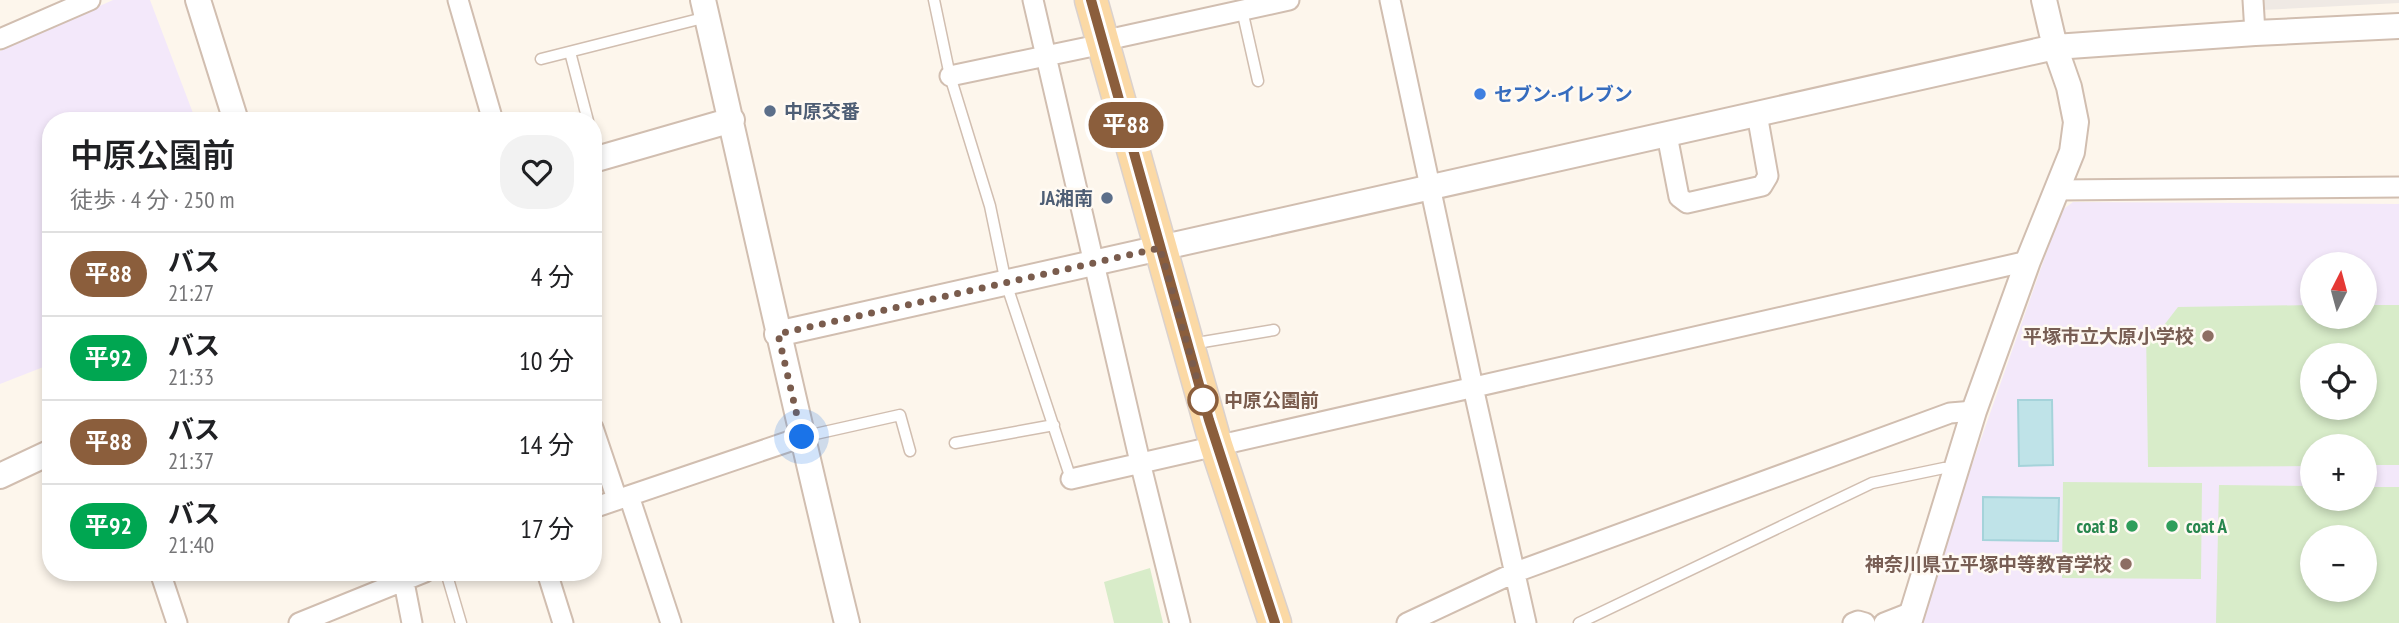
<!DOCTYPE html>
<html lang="ja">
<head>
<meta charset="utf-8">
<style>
  body { margin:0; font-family:"PT Sans Narrow","Noto Sans JP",sans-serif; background:#f2f2f2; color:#202124; height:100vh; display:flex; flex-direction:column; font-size:26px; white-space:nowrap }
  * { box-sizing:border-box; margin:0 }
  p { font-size:23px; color:#757577 }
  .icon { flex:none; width:38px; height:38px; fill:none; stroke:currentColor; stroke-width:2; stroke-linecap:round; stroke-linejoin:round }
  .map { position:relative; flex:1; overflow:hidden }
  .side { position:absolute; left:42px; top:112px; width:560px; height:469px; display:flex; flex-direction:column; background:#fff; border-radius:28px; box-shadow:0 4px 10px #0003 }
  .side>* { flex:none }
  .badge { padding:0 14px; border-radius:23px; font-size:24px; line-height:46px }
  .needle { width:46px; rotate:6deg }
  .controls { position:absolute; left:2300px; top:252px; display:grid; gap:14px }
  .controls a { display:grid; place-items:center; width:77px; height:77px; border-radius:50%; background:#fff; box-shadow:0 4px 10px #0003; font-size:35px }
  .you { position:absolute; width:35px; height:35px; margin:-18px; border:5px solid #fff; border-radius:50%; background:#1a73e8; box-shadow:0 0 0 10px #1a73e833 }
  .map>.badge { position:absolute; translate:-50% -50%; box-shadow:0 0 0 4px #fff }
  .round { display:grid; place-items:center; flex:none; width:74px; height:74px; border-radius:28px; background:#f2f2f2 }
  .headline { display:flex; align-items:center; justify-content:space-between; height:119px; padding:0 28px }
  h1 { font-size:33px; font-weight:600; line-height:52px }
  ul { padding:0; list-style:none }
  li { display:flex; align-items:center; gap:21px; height:84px; padding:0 28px; border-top:2px solid #e0e0e0 }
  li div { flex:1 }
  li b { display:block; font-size:26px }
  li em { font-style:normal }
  li .badge { min-width:77px; font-weight:700; text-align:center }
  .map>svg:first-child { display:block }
  .industrial { fill:#efe9e4 }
  .education { fill:#f3e8fa; fill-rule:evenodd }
  .green { fill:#d8ecc9; fill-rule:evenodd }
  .water { fill:#bfe3e8; stroke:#a5d3da; stroke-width:2 }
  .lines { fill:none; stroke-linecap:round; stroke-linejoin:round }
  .service-casing { stroke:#d1beb0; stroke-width:13 }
  .minor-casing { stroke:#d1beb0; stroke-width:23 }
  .tertiary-casing { stroke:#d1beb0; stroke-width:28 }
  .primary-casing { stroke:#dad1cd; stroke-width:35 }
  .service { stroke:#fff; stroke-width:10 }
  .minor { stroke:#fff; stroke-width:19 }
  .tertiary { stroke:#fff; stroke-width:24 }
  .primary { stroke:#fbd9a5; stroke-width:32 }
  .line-casing { stroke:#fff; stroke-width:16 }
  .line { stroke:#8b5e3c; stroke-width:10 }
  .walk { stroke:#7a5c4d; stroke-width:7; stroke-dasharray:0 12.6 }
  .shop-dot { fill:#3f7fe0; stroke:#fffaf3; stroke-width:2.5 }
  .service-dot { fill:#5c6f8a; stroke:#fffaf3; stroke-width:2.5 }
  .education-dot { fill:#8d6e63; stroke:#fffaf3; stroke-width:2.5 }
  .stop-dot { fill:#fff; stroke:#8b5e3c; stroke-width:3.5 }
  .leisure-dot { fill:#2e9e5b; stroke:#fffaf3; stroke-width:2.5 }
  .labels { text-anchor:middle; stroke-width:5; stroke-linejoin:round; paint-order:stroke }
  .shop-label { font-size:19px; font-weight:bold; fill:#366cbe; stroke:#fffaf3; text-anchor:start }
  .service-label { font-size:19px; font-weight:bold; fill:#4e5e75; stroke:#fffaf3; text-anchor:start }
  .education-label { font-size:19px; font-weight:bold; fill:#785e54; stroke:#fffaf3; text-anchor:end }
  .stop-label { font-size:19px; font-weight:bold; fill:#7a5c4d; stroke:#fffaf3; text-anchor:start }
  .leisure-label { font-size:19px; font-weight:bold; fill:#27864d; stroke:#fffaf3; text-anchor:end }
</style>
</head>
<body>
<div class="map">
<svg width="2399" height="623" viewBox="0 0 2399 623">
  <rect width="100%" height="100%" fill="#fdf6ec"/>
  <path class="industrial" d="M 2261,0 L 2399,0 L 2399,3 L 2261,10 Z"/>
  <path class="education" d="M 113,0 L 150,0 L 196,121 L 51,121 L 51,364 L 0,384 L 0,51 Z
    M 2073,202 L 2399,204 L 2399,623 L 1921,623 L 1966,482 L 2061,211 ZM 2312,264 L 2364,264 L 2364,317 L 2312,317 ZM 2312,355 L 2364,355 L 2364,408 L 2312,408 ZM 2312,446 L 2364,446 L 2364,499 L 2312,499 ZM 2312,537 L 2364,537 L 2364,590 L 2312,590 Z"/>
  <path class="green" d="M 2312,305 L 2312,317 L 2364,317 L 2364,305 L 2399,305 L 2399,465 L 2364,465 L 2364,446 L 2312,446 L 2312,466 L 2148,467 L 2146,329 L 2161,329 L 2178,307 ZM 2364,355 L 2364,408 L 2312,408 L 2312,355 Z
    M 2063,482 L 2202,483 L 2201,579 L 2062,578 Z
    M 2219,485 L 2312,486 L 2312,499 L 2364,499 L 2364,487 L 2399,487 L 2399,623 L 2216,623 ZM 2364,537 L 2364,590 L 2312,590 L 2312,537 Z
    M 1150,568 L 1163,623 L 1114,623 L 1104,582 Z"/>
  <path class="water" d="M 2018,400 L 2052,400 L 2053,465 L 2019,466 Z
    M 1983,497 L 2059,498 L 2058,541 L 1983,540 Z"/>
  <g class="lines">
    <defs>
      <path id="service" d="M 934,0 L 950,76 L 990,206 L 1006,283 L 1071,479
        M 1242,10 L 1258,81
        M 570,52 L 588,121
        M 541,59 L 707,17
        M 593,140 L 598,159
        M 1191,344 L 1274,330
        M 802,437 L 900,415 L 910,451
        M 955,443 L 1054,425
        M 446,572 L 461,623
        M 1579,623 L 1872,483 L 1944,468 L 1954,470"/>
      <path id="minor" d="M 458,0 L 493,121
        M 1033,0 L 1140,462 L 1180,623
        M 1390,0 L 1473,387 L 1526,623
        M 2253,0 L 2255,33
        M 0,39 L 90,0
        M 1102,41 L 1289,0
        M 950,76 L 1103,44
        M 1667,135 L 1679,197 L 1687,203 L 1762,186 L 1768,176 L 1757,114
        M 2057,190 L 2399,187
        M 593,428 L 617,499
        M 1071,479 L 2028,261
        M 629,496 L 671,623
        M 593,508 L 802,437
        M 160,572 L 177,623
        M 402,572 L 412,623
        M 547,572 L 563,623
        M 299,623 L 425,572
        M 1407,623 L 1516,572 L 1950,413 L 1974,411
        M 1853,623 L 1858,621 L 1865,623
        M 1884,623 L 1912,612"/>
      <path id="tertiary" d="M 198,0 L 236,121
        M 703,0 C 751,208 796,416 847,623
        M 593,160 L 732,120
        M 777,334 L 2055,47 L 2255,33 L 2399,26
        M 0,476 L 51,452
        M 1909,623 L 1974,411 L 2028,261 L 2072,152 L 2076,122 L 2069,87 L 2055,47 L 2044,0"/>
      <path id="primary" d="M 1091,0 L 1216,445 L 1275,623"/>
    </defs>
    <use href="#service" class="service-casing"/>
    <use href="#minor" class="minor-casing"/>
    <use href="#tertiary" class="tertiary-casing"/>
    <use href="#primary" class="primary-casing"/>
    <use href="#service" class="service"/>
    <use href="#minor" class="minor"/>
    <use href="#tertiary" class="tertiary"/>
    <use href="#primary" class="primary"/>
  </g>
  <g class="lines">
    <defs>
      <path id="line" d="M 1091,0 L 1209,420 L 1275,623"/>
    </defs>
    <use href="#line" class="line-casing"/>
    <use href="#line" class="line"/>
    <path class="walk" d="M 802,437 L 778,334 L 1160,248 L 1203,400"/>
  </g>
  <circle class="shop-dot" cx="1480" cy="94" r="7"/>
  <g class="service-dot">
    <circle cx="770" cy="111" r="7"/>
    <circle cx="1107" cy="198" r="7"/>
  </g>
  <g class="education-dot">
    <circle cx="2208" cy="336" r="7"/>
    <circle cx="2126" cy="564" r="7"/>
  </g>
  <circle class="stop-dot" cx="1203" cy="400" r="14"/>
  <g class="leisure-dot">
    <circle cx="2132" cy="526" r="7"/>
    <circle cx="2172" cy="526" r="7"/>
  </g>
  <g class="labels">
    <g class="shop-label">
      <text x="1494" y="101">セブン-イレブン</text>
    </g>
    <g class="service-label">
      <text x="784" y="118">中原交番</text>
      <text x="1093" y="205" text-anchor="end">JA湘南</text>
    </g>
    <g class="education-label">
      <text x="2194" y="343">平塚市立大原小学校</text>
      <text x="2112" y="571">神奈川県立平塚中等教育学校</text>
    </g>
    <g class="stop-label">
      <text x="1224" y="407">中原公園前</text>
    </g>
    <g class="leisure-label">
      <text x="2118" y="533">coat B</text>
      <text x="2186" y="533" text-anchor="start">coat A</text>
    </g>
  </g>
</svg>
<div class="controls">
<a><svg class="needle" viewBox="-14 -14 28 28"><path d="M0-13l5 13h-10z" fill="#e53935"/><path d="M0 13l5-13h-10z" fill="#757577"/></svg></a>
<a><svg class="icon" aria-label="locate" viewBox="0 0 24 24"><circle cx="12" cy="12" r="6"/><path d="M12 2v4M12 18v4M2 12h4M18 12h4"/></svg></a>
<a>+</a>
<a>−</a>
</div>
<div class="you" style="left:802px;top:437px"></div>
<b class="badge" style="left:1126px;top:125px;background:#8b5e3c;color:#fff">平88</b>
<section class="side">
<div class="headline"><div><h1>中原公園前</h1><p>徒歩 · 4 分 · 250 m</p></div><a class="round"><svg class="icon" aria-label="heart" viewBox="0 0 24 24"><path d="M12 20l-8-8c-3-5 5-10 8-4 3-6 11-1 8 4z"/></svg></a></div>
<ul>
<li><span class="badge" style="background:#8b5e3c;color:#fff">平88</span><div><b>バス</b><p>21:27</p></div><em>4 分</em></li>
<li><span class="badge" style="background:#00a651;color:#fff">平92</span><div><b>バス</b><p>21:33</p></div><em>10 分</em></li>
<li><span class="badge" style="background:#8b5e3c;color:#fff">平88</span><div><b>バス</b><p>21:37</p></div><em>14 分</em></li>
<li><span class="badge" style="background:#00a651;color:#fff">平92</span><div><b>バス</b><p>21:40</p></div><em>17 分</em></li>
</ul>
</section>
</div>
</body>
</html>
